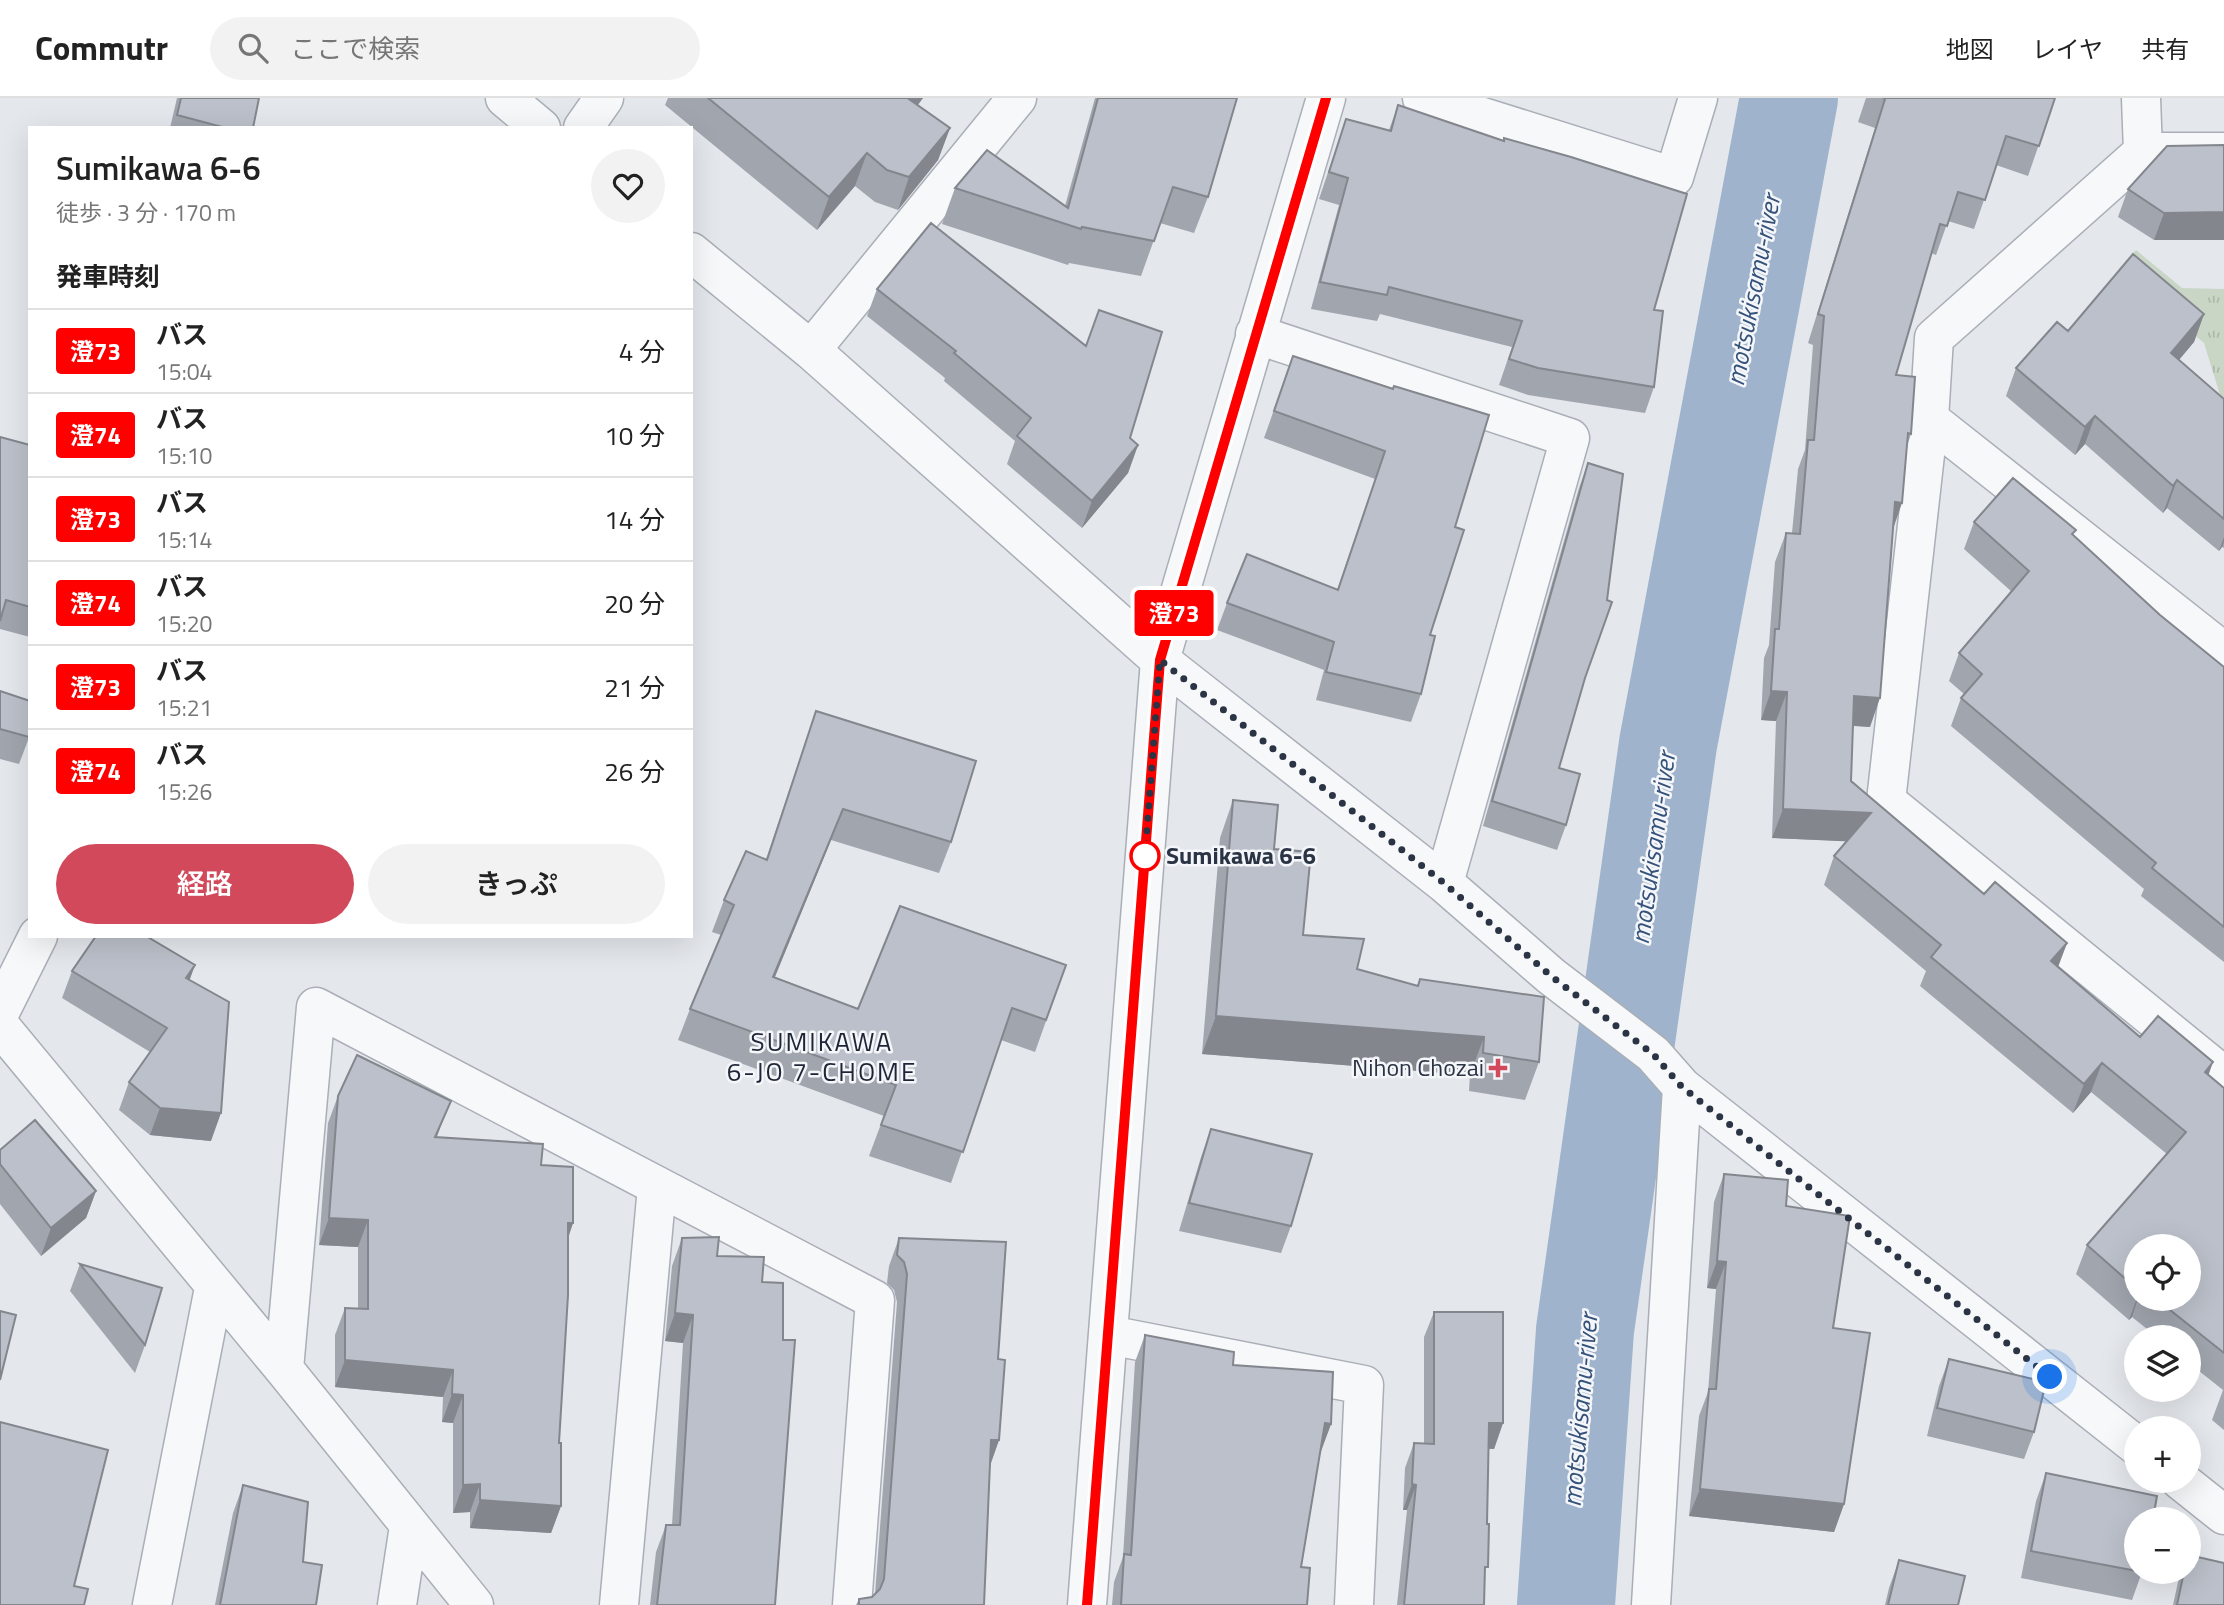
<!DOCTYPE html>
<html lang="ja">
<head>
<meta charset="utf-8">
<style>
  body { margin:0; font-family:"Titillium Web","Noto Sans JP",sans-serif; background:#f2f2f2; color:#222; height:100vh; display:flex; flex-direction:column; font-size:26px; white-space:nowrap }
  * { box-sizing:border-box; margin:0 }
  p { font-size:23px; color:#767676 }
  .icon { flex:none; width:38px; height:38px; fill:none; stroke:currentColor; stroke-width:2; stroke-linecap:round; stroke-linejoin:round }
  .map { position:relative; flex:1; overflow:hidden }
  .drawer { position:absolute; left:28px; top:28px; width:665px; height:812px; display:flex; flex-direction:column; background:#fff; border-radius:0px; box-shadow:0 7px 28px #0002 }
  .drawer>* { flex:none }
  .badge { padding:0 14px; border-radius:5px; font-size:24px; line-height:46px }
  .tools { position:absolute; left:2124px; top:1136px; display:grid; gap:14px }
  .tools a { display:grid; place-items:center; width:77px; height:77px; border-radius:50%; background:#fff; box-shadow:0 7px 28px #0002; font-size:35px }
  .you { position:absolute; width:35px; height:35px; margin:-18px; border:5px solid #fff; border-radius:50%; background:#1a73e8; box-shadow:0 0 0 10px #1a73e833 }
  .map>.badge { position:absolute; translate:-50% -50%; box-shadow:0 0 0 4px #fff }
  h2 { padding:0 28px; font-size:26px; line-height:63px }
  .round { display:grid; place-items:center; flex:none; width:74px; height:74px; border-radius:37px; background:#f2f2f2 }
  .summary { display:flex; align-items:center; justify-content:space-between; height:119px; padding:0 28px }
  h1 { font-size:33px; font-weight:600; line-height:52px }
  .button { display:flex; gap:14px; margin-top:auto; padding:14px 28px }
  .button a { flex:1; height:80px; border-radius:42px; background:#d1495b; color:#fff; font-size:28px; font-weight:600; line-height:80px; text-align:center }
  .button a+a { background:#f2f2f2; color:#222 }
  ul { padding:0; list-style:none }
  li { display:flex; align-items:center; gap:21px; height:84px; padding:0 28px; border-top:2px solid #e0e0e0 }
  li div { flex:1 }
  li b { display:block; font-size:26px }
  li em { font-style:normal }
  li .badge { min-width:77px; font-weight:700; text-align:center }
  header { display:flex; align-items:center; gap:42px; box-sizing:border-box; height:98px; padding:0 35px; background:#fff; border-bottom:2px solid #e0e0e0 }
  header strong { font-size:33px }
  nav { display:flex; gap:38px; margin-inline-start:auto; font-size:24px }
  .search { width:490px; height:63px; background:#f2f2f2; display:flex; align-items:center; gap:18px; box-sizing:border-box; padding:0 24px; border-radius:38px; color:#767676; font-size:26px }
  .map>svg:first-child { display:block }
  .park { fill:url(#park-tufts) }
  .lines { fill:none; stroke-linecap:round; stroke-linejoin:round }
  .river { stroke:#9fb4cc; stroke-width:98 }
  .minor-casing { stroke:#a9aeb7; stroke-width:41 }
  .minor { stroke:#f7f8fa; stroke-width:38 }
  .wall { fill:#a1a5ae; fill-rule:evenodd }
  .shaded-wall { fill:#83868d }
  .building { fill:#bbc0ca; stroke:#83868d; stroke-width:2 }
  .line-casing { stroke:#fff; stroke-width:16 }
  .line { stroke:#f00; stroke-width:10 }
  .walk { stroke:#2b3445; stroke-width:7; stroke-dasharray:0 12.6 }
  .stop-dot { fill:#fff; stroke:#f00; stroke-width:3.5 }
  .poi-dot { fill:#d1495b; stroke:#f4f6f9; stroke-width:2.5 }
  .labels { text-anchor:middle; stroke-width:5; stroke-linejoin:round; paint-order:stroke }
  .stop-label { font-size:24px; font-weight:bold; fill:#2b3445; stroke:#f4f6f9; text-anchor:start }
  .poi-label { font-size:24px; fill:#2b3445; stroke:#f4f6f9; text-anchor:end }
  .water-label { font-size:26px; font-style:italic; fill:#34527a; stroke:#f4f6f9 }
  .neighbourhood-label { font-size:26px; letter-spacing:2px; fill:#1d2536; stroke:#f4f6f9 }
</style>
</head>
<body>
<header>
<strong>Commutr</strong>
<div class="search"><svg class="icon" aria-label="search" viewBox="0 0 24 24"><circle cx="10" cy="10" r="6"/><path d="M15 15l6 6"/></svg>ここで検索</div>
<nav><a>地図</a><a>レイヤ</a><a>共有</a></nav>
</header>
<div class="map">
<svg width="2224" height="1507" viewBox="0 0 2224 1507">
  <defs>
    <pattern id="park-tufts" width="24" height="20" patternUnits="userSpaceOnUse" patternTransform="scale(1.75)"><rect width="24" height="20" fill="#c9d6c5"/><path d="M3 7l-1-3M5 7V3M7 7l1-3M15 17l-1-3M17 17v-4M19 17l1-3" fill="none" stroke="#adb8ab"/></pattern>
  </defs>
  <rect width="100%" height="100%" fill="#e4e7ec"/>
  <path class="park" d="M 2136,152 L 2182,190 L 2224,191 L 2224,310 L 2204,245 L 2118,172 Z"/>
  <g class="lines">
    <path class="river" d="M 1566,1507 L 1585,1232 L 1668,646 L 1789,0"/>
    <defs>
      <path id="minor" d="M 505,0 L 541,30
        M 1422,0 L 1674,79 L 1698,0
        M 2141,0 L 2143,54
        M 583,30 L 604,0
        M 2224,54 L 2143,54 L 1934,240 L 1929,321 L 1886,703 L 2224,978
        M 691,154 L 811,252 L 1160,562 L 1444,785 L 1551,878 L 1653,956 L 1682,989 L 2137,1348
        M 1255,236 L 1570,340 L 1444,785
        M 811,252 L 1017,0
        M 1929,321 L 2224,554
        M 0,914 L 38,838
        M 0,928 L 284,1271 L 474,1507
        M 1109,1237 L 1364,1287 L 1354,1507
        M 284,1271 L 316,909 L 875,1202 L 852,1507
        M 2180,1382 L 2224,1417
        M 152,1507 L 214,1190
        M 397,1507 L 409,1428
        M 619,1507 L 657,1089
        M 1087,1507 L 1160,562 L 1326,0
        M 1651,1507 L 1682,989"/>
    </defs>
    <use href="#minor" class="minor-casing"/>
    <use href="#minor" class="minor"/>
  </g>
  <path class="wall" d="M 177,0 L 259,0 L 253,30 L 170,30 Z
    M 668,0 L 923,0 L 918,7 L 950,30 L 938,62 L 898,112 L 875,104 L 855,88 L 817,132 L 665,7 Z
    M 1095,0 L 1237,0 L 1208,99 L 1194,135 L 1160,125 L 1141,178 L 1069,165 L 1068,167 L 942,126 L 955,90 L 1065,108 Z
    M 1866,0 L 2055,0 L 2028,78 L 1996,67 L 1974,131 L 1948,123 L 1936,157 L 1931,155 L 1896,277 L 1911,336 L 1907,348 L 1893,429 L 1870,629 L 1853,628 L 1851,683 L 1984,796 L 2067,845 L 2058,869 L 2140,939 L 2209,977 L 2224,990 L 2224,1332 L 2212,1322 L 2223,1292 L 2189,1265 L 2189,1239 L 2157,1239 L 2132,1219 L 2129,1222 L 2076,1176 L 2087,1147 L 2167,1056 L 2091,994 L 2073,1015 L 1920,888 L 1926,873 L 1824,787 L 1834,758 L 1847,743 L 1772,740 L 1776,623 L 1761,622 L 1764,560 L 1769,547 L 1775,464 L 1786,435 L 1792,435 L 1798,371 L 1805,352 L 1813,247 L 1808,245 L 1875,30 L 1858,24 ZM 2137,1148 L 2189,1200 L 2137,1200 Z
    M 1398,7 L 1654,212 L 1654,289 L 1645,315 L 1528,297 L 1499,287 L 1512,249 L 1380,216 L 1377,223 L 1311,211 L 1339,107 L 1319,101 L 1346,21 L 1389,32 Z
    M 2224,47 L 2154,142 L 2118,119 L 2128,91 Z
    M 877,191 L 1130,340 L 1138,347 L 1128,375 L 1082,430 L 1007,366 L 1015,343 L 944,283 L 945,280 L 867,218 Z
    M 2204,216 L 2194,244 L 2179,262 L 2224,301 L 2224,450 L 2222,449 L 2219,453 L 2167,410 L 2163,415 L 2085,346 L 2075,357 L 2006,298 L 2016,270 L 2068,233 Z
    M 1293,258 L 1393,290 L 1455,429 L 1430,537 L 1421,596 L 1411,624 L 1316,602 L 1324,572 L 1217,532 L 1227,505 L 1337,492 L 1375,381 L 1264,340 Z
    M 0,339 L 30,347 L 30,539 L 0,531 Z
    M 1588,365 L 1585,580 L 1559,670 L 1566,727 L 1557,752 L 1483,728 L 1579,390 Z
    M 1974,424 L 2073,437 L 2160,517 L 2224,569 L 2224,864 L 2141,798 L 2144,791 L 1951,628 L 1961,600 L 1964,596 L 1949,583 L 1959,555 L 2012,494 L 1964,451 Z
    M 0,593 L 30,637 L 19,666 L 0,661 Z
    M 816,613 L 951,744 L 939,775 L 831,742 L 775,879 L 858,911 L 1066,867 L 1035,954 L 1001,942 L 951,1085 L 869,1058 L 884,1018 L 678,942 L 690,911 L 721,837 L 712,834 L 724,802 L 766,761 Z
    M 1233,702 L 1274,751 L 1303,837 L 1357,871 L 1539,964 L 1525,1002 L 1469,993 L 1470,977 L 1202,956 L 1220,740 Z
    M 72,873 L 190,882 L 211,1043 L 150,1037 L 119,1012 L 129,984 L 150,954 L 62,900 Z
    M 338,998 L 440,1030 L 437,1039 L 541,1067 L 573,1125 L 568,1141 L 559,1345 L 561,1408 L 551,1435 L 470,1430 L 470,1414 L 453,1415 L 453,1325 L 442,1324 L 443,1299 L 335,1289 L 335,1237 L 345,1210 L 358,1211 L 358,1149 L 319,1147 L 328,1025 Z
    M 1211,1031 L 1291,1128 L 1281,1155 L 1179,1133 L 1201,1059 Z
    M 0,1052 L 96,1093 L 86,1120 L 41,1158 L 0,1106 Z
    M 1724,1076 L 1786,1108 L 1833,1230 L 1844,1406 L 1834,1434 L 1689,1418 L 1699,1318 L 1708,1294 L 1716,1191 L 1707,1190 L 1714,1104 Z
    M 682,1140 L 717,1158 L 762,1184 L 775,1507 L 650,1507 L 656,1454 L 666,1427 L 672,1427 L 683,1245 L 665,1243 L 672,1168 Z
    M 899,1140 L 998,1261 L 999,1342 L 990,1368 L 984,1507 L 856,1507 L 859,1501 L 872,1499 L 875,1496 L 897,1204 L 894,1192 L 887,1185 L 889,1168 Z
    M 80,1166 L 145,1247 L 135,1275 L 70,1193 Z
    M 1434,1214 L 1503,1325 L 1494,1351 L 1489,1351 L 1484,1507 L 1397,1507 L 1407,1412 L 1403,1412 L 1405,1370 L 1414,1345 L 1424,1345 L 1424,1239 Z
    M 1145,1237 L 1233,1267 L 1331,1326 L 1321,1353 L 1320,1353 L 1301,1469 L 1307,1507 L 1112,1507 L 1114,1484 L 1123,1459 L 1135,1264 Z
    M 1949,1261 L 2034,1334 L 2024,1361 L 1927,1338 L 1939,1288 Z
    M 2046,1375 L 2142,1474 L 2132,1502 L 2021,1480 L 2036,1403 Z
    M 243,1387 L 303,1464 L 316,1507 L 215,1507 L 233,1415 Z
    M 1899,1462 L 1958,1507 L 1885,1507 L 1889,1490 Z
    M 2182,1474 L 2189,1474 L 2224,1507 L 2173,1507 L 2178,1484 Z"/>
  <path class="shaded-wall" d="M 910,0 L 923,0 L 897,33 Z
    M 950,30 L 938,62 L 898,112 L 909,79 Z
    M 867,55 L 855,88 L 817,132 L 829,99 Z
    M 2224,114 L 2224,142 L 2154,142 L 2164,115 Z
    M 2204,216 L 2194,244 L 2161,283 L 2171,255 Z
    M 2095,318 L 2085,346 L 2075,357 L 2085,329 Z
    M 1138,347 L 1128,375 L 1082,430 L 1092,403 Z
    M 2177,382 L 2167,410 L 2163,415 L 2173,388 Z
    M 1895,404 L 1902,405 L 1892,434 Z
    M 2224,439 L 2224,444 L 2222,449 L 2219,453 Z
    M 1771,593 L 1787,594 L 1776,623 L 1761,622 Z
    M 1854,598 L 1880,600 L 1870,629 L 1844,627 Z
    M 843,711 L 831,742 L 762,910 L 773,879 Z
    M 1783,711 L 1871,715 L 1860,744 L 1772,740 Z
    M 2067,845 L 2056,874 L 2051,863 Z
    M 195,867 L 185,895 L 186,880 Z
    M 1216,918 L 1484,939 L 1470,977 L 1202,956 Z
    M 2213,964 L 2203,993 L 2205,974 Z
    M 2102,965 L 2091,994 L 2073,1015 L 2084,986 Z
    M 451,1003 L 440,1030 L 425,1066 L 435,1039 Z
    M 160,1010 L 221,1015 L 211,1043 L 150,1037 Z
    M 96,1093 L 86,1120 L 41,1158 L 51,1130 Z
    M 329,1120 L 368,1122 L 358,1149 L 319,1147 Z
    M 568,1125 L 573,1125 L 563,1153 Z
    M 1717,1163 L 1726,1164 L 1716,1191 L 1707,1190 Z
    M 2137,1200 L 2138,1200 L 2132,1219 L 2129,1222 Z
    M 675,1215 L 693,1217 L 683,1245 L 665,1243 Z
    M 345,1262 L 453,1272 L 443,1299 L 335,1289 Z
    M 452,1296 L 463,1297 L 453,1325 L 442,1324 Z
    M 1325,1325 L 1331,1326 L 1321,1353 L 1315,1353 Z
    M 1489,1325 L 1503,1325 L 1494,1351 L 1480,1350 Z
    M 991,1342 L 999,1342 L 989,1370 Z
    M 480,1386 L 470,1414 L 453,1415 L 463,1387 Z
    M 1412,1386 L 1416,1387 L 1407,1412 L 1403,1412 Z
    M 1700,1391 L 1844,1406 L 1834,1434 L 1689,1418 Z
    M 480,1402 L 561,1408 L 551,1435 L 470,1430 Z"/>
  <path class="building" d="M 181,0 L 259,0 L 253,30 L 226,30 L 177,17 Z
    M 708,0 L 910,0 L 909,1 L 950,30 L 909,79 L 887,72 L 867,55 L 829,99 Z
    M 1098,0 L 1237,0 L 1208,99 L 1173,89 L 1154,143 L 1082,129 L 1081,131 L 955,90 L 987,52 L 1068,110 Z
    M 1883,0 L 2055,0 L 2039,48 L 2006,38 L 1985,102 L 1958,94 L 1947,128 L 1940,126 L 1896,277 L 1915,279 L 1911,336 L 1908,335 L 1902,405 L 1895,404 L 1880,600 L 1854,598 L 1851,683 L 1984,796 L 1995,784 L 2067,845 L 2051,863 L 2140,939 L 2158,918 L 2213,964 L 2205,974 L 2224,990 L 2224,1255 L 2155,1200 L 2189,1200 L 2189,1148 L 2137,1148 L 2137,1191 L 2087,1147 L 2186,1034 L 2102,965 L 2084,986 L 1931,859 L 1941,847 L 1834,758 L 1871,715 L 1783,711 L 1787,594 L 1771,593 L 1775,531 L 1779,531 L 1786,435 L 1800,436 L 1808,342 L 1814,342 L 1824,218 L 1818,216 L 1885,1 Z
    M 1398,7 L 1504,43 L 1504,40 L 1571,59 L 1687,96 L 1654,212 L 1663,213 L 1654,289 L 1538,270 L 1509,261 L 1522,223 L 1389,189 L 1387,197 L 1320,184 L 1348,80 L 1329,74 L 1346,21 L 1391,33 Z
    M 2224,47 L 2224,114 L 2164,115 L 2128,91 L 2167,48 Z
    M 931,125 L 1086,248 L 1099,212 L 1162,234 L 1130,340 L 1138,347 L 1092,403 L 1017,338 L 1031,320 L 954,255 L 956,253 L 877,191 Z
    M 2133,156 L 2204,216 L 2171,255 L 2224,301 L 2224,421 L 2177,382 L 2173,388 L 2095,318 L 2085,329 L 2016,270 L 2057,224 L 2068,233 Z
    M 1293,258 L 1393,291 L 1394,288 L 1489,317 L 1455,429 L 1464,432 L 1430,537 L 1435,538 L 1421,596 L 1326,574 L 1334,544 L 1227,505 L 1247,456 L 1338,492 L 1385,353 L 1274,313 Z
    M 0,339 L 30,347 L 30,509 L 6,502 L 0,523 Z
    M 1588,365 L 1623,376 L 1607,502 L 1612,504 L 1585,580 L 1559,670 L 1580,676 L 1566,727 L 1492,703 Z
    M 2013,380 L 2076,432 L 2072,436 L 2160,517 L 2224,569 L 2224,829 L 2152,770 L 2156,765 L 1961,600 L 1982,576 L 1959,555 L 2029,473 L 1974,424 Z
    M 0,593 L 30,603 L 29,639 L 0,631 Z
    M 816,613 L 976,663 L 951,744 L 843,711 L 773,879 L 858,911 L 900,808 L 1066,867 L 1046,922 L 1012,910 L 963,1054 L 881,1027 L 896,987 L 690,911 L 734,807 L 724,802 L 746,753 L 767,762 Z
    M 1233,702 L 1278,707 L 1274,751 L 1311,754 L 1303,837 L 1364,841 L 1357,871 L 1418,888 L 1420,881 L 1544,899 L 1539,964 L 1483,955 L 1484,939 L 1216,918 Z
    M 96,838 L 146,838 L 195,867 L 186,880 L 229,904 L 221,1015 L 160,1010 L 129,984 L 167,930 L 72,873 Z
    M 357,957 L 451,1003 L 435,1039 L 543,1046 L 541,1067 L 573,1069 L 573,1125 L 568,1125 L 568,1197 L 559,1345 L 561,1345 L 561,1408 L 480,1402 L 480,1386 L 463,1387 L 463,1297 L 452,1296 L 453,1272 L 345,1262 L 345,1210 L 368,1211 L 368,1122 L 329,1120 L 338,998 Z
    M 35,1022 L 96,1093 L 51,1130 L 0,1066 L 0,1052 Z
    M 1211,1031 L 1312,1056 L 1291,1128 L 1189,1105 Z
    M 1724,1076 L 1788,1082 L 1786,1108 L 1850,1118 L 1833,1230 L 1870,1235 L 1844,1406 L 1700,1391 L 1709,1291 L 1716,1291 L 1726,1164 L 1717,1163 Z
    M 719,1139 L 717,1158 L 764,1159 L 762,1184 L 783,1185 L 783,1242 L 795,1242 L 775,1507 L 657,1507 L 666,1427 L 680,1427 L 693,1217 L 675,1215 L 682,1140 Z
    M 899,1140 L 1006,1144 L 998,1261 L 1005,1262 L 999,1342 L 991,1342 L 984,1507 L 859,1507 L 859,1501 L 872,1499 L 880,1491 L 884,1481 L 907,1176 L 904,1164 L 897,1157 Z
    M 80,1166 L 162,1190 L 145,1247 Z
    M 0,1213 L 16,1217 L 0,1282 Z
    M 1434,1214 L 1503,1214 L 1503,1325 L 1489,1325 L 1487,1426 L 1489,1426 L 1488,1469 L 1485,1469 L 1484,1507 L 1404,1507 L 1416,1387 L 1412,1386 L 1414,1345 L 1434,1346 Z
    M 1145,1237 L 1234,1254 L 1233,1267 L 1333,1274 L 1331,1326 L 1325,1325 L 1301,1469 L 1310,1470 L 1307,1507 L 1121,1507 L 1124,1456 L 1131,1457 Z
    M 1949,1261 L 2046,1284 L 2034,1334 L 1937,1310 Z
    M 0,1324 L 108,1352 L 74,1488 L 88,1491 L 84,1507 L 0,1507 Z
    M 2046,1375 L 2157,1398 L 2153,1421 L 2137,1421 L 2137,1473 L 2031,1453 Z
    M 243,1387 L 308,1404 L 303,1464 L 322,1467 L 316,1507 L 220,1507 Z
    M 2189,1457 L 2224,1465 L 2224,1507 L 2177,1507 L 2184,1474 L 2189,1474 Z
    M 1899,1462 L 1965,1478 L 1958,1507 L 1888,1507 Z"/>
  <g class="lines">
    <defs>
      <path id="line" d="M 1087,1507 L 1160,562 L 1326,0"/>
    </defs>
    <use href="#line" class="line-casing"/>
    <use href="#line" class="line"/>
    <path class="walk" d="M 1145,758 L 1160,562 L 1444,785 L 1551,878 L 1653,956 L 1682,989 L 2050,1279"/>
  </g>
  <circle class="stop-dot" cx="1145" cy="758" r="14"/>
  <path class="poi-dot" d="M1494.5 959.5h7v7h7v7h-7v7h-7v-7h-7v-7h7z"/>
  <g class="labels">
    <g class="stop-label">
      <text x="1166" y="766">Sumikawa 6-6</text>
    </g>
    <g class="poi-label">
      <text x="1484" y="978">Nihon Chozai</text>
    </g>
    <g class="water-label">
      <text transform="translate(1753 192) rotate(-79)" y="9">motsukisamu-river</text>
      <text transform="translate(1653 750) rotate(-82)" y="9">motsukisamu-river</text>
      <text transform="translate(1580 1312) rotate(-85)" y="9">motsukisamu-river</text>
    </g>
    <g class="neighbourhood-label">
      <text x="822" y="953">SUMIKAWA<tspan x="822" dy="30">6-JO 7-CHOME</tspan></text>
    </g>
  </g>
</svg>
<div class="tools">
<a><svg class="icon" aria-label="locate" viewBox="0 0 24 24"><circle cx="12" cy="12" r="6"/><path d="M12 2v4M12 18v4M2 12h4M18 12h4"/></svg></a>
<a><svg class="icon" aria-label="layers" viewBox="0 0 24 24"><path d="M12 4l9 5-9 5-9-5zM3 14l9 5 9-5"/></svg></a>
<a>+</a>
<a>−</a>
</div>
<div class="you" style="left:2050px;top:1279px"></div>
<b class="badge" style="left:1174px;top:515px;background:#f00;color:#fff">澄73</b>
<section class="drawer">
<div class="summary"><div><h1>Sumikawa 6-6</h1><p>徒歩 · 3 分 · 170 m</p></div><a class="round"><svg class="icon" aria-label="heart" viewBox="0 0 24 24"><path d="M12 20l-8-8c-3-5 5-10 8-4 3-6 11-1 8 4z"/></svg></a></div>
<h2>発車時刻</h2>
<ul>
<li><span class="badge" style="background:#f00;color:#fff">澄73</span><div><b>バス</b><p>15:04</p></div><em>4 分</em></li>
<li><span class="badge" style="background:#f00;color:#fff">澄74</span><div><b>バス</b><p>15:10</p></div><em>10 分</em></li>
<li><span class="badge" style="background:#f00;color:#fff">澄73</span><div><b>バス</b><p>15:14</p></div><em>14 分</em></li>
<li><span class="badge" style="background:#f00;color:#fff">澄74</span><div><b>バス</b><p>15:20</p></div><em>20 分</em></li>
<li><span class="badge" style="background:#f00;color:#fff">澄73</span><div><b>バス</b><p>15:21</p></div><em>21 分</em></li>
<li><span class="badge" style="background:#f00;color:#fff">澄74</span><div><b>バス</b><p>15:26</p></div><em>26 分</em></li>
</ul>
<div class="button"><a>経路</a><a>きっぷ</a></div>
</section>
</div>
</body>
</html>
